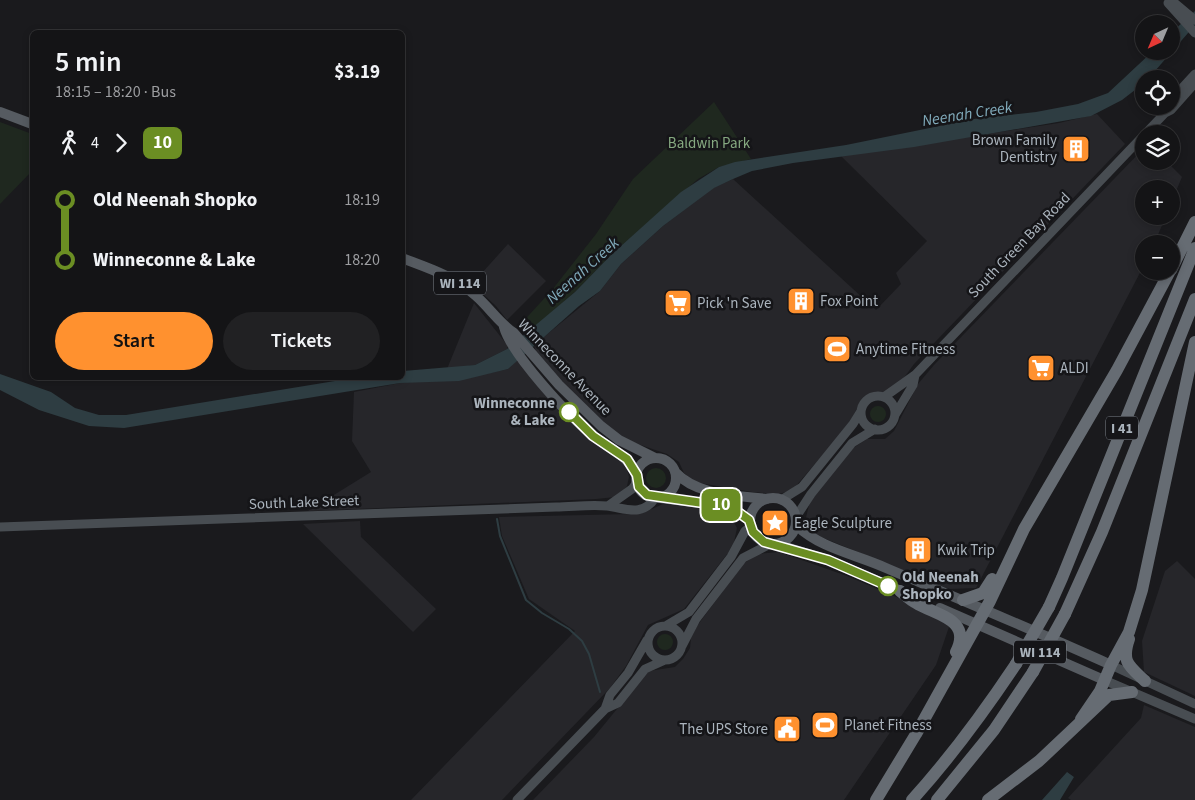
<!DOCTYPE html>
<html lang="en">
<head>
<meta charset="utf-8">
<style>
  body { margin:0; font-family:"Source Sans 3",sans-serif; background:#212123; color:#f1f3f6; height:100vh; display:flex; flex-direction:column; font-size:19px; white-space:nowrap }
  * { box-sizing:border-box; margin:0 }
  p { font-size:16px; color:#9d9ea1 }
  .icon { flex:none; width:28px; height:28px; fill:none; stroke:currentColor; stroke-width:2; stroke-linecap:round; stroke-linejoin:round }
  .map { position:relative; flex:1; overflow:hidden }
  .panel { position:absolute; left:30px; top:30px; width:375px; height:350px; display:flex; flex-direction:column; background:#141416; border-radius:8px; box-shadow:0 2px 8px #0003,0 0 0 1px #333335 }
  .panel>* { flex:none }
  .badge { padding:0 10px; border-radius:8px; font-size:18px; line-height:32px }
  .needle { width:32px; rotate:224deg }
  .controls { position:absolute; left:1135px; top:15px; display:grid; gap:10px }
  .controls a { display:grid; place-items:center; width:45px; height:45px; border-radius:50%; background:#141416; box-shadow:0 2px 8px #0003,0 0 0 1px #333335; font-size:25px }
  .map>.badge { position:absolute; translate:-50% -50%; box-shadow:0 0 0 2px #fff }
  .legs { display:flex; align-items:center; gap:8px; height:55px; padding:0 25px; font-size:16px }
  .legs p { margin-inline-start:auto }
  .head { display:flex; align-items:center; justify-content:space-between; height:85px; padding:0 25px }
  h1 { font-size:28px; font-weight:600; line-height:38px }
  .cta { display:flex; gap:10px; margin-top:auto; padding:10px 25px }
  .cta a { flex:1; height:58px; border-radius:30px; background:#ff912f; color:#111; font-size:20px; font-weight:600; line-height:58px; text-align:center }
  .cta a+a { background:#212123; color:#f1f3f6 }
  ul { padding:0 25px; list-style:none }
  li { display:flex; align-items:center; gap:18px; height:60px; font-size:19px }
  li i { display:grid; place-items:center; width:8px; height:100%; margin:0 6px; background:currentColor }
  li i::after { content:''; width:12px; height:12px; margin:-6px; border:4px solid; border-radius:50%; background:#141416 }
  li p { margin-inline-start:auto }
  li:first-child i { background:linear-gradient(#0000 50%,currentColor 0) }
  li:last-child i { background:linear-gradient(currentColor 50%,#0000 0) }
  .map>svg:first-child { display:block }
  .built { fill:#26262a }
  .green { fill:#1f281f }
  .water { fill:#2e3d42 }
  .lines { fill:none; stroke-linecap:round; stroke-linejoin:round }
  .stream { stroke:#2e3d42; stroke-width:2 }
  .secondary { stroke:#484d52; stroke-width:9 }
  .primary { stroke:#565b61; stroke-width:10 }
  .highway { stroke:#666c73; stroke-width:12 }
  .highway-bridge { stroke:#666c73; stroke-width:12 }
  .line-1-casing { stroke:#fff; stroke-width:11 }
  .line-1 { stroke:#6b8e23; stroke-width:8 }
  .stop-1-dot { fill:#fff; stroke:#6b8e23; stroke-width:2.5 }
  .labels { text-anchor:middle; stroke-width:5; stroke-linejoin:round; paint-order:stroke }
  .shield { fill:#151518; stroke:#7e848c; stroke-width:1 }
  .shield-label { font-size:14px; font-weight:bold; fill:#abb4bd }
  .poi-label { font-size:15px; fill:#abb4bd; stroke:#151518; text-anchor:start }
  .park-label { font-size:15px; fill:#86a981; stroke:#151518 }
  .street-label { font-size:15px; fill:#abb4bd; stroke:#151518 }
  .stop-label { font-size:15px; font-weight:bold; fill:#abb4bd; stroke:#151518; text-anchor:end }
  .water-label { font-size:16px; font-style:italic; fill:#80aaba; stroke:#151518 }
</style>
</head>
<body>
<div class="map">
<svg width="1195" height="800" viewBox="0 0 1195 800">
  <rect width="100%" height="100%" fill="#1a1a1d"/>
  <path class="built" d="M 1097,114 L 1125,144 L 914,364 L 901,382 L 883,393 L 876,393 L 862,400 L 846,428 L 795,487 L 786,492 L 779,494 L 752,492 L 700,483 L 691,479 L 684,473 L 679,462 L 667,454 L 629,441 L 612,431 L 579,400 L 536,352 L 534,345 L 600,291 L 621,264 L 663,226 L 713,188 L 733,179 L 876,310 L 901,284 L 896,273 L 927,241 L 841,156 L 1059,123 Z
    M 1144,148 L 1144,161 L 1166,161 L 1182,177 L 1171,203 L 1171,189 L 1144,189 L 1144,216 L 1166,216 L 1154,244 L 1144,244 L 1144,265 L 976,588 L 949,589 L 816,535 L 810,531 L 805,522 L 809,505 L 818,490 L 853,448 L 867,439 L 885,439 L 894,431 L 918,384 L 934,365 Z
    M 508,244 L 546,281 L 507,320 L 496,306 L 472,284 Z
    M 474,303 L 508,346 L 507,349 L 475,365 L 447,369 Z
    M 516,361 L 520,362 L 621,461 L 627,469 L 629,477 L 627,486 L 622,493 L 615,497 L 596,499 L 308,511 L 371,472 L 352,441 L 354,392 L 400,383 L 485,374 L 508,369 Z
    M 663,504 L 718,510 L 731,517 L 737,528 L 734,542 L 728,553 L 684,609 L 648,625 L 626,666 L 610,688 L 502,800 L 411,800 L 575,631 L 529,599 L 502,536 L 499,517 L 631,514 L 645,512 Z
    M 360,521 L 361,537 L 436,609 L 413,632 L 303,524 Z
    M 779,552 L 847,576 L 941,616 L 950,624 L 936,665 L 844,800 L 533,800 L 594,737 L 644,676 L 649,671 L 675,667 L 683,659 L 690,648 L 691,638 L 697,626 L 743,564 L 758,554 Z
    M 1177,561 L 1195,579 L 1195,696 L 1144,672 L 1142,641 L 1165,571 Z
    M 1144,705 L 1195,727 L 1195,800 L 1071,800 L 1068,798 L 1141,718 Z"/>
  <path class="green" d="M 714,102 L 751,159 L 719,167 L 698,179 L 611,255 L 575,292 L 526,335 L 518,327 L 552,290 L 596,234 L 633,179 Z
    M 0,122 L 32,134 L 32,171 L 0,204 Z
    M870 414a8 8 0 1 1 16 0a8 8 0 1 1-16 0Z
    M646 478a10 10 0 1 1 20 0a10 10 0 1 1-20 0Z
    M763 522a11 11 0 1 1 22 0a11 11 0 1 1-22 0Z
    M657 642a8 8 0 1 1 16 0a8 8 0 1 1-16 0Z"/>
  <path class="water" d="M 1195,11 L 1195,25 L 1148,79 L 1144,79 L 1144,83 L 1122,100 L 1091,116 L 914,147 L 793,163 L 752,171 L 733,179 L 714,188 L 663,226 L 621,264 L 600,291 L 579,306 L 508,369 L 459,381 L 400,383 L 124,428 L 89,426 L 39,410 L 0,390 L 0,374 L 51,392 L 75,408 L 99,415 L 126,415 L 341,380 L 402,378 L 403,371 L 475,365 L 507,349 L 575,292 L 611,255 L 681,192 L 719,167 L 735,162 L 846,145 L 974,119 L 1036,112 L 1078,104 L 1108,93 L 1153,51 L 1171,51 L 1171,33 Z
    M 1067,772 L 1074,777 L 1060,800 L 1042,800 Z"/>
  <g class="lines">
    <path class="stream" d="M 497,519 L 500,536 L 526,600 L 542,613 L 569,629 L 582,641 L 589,654 L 600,692"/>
    <path class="secondary" d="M 1171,0 L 1195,20
      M 1168,3 L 1195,33
      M 1171,100 L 1195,74
      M 1145,134 L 1165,113 L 1171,110 L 1195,83
      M861 413a17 17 0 1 1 34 0a17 17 0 1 1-34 0Z
      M 884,397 L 915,375 L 1144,135
      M 895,415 L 913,385 L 915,375
      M 781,500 L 802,487 L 853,424 L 861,411
      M 608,506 L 632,489 L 637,482
      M 796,517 L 811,494 L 852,443 L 875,429
      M 0,527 L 556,507 C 572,507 590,504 607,506 C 625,508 642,518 656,497
      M 667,625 L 689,612 L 731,557 L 745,531 L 750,527
      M648 643a17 17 0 1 1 34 0a17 17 0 1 1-34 0Z
      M 682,646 L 696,619 L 743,558 L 770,544
      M 1111,665 L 1195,704
      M 1104,680 L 1195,719
      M 605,709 L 610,695 L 628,673 L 647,640
      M 517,800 L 605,709 L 618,703 L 645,669 L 665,660"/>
    <path class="primary" d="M 0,112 L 32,124
      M 402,258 C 428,268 454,276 475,295 C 489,307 499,323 514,333 L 559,385 L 601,426 L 619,440 L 655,458
      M 504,327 C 511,354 568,415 591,434 C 610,449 625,453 637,475
      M636 478a20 20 0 1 1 40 0a20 20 0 1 1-40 0Z
      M 675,472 C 697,496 736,495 767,499
      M750 521a23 23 0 1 1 46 0a23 23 0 1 1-46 0Z
      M 660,498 L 731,507 L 749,520
      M 797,526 C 822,549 855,554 886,568 C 961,600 1036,631 1111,665
      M 776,544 L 828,560 L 906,593
      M 940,608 L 1104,680"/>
    <path class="highway" d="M 1171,270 L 1195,222
      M 900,591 C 905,595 910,600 916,603 C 935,615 973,619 956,652
      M 963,600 L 983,593 L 992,579
      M 1049,607 L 1062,578 L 1195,248
      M 1065,614 L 1102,532 L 1195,299
      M 1129,639 C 1121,662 1129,666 1145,681
      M 1081,719 L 1100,691 L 1111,665 L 1129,632 L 1142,590 L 1195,342
      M 876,800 L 916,734 L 990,601 L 1024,529 L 1117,370 L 1170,271
      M 912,800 C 951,757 984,712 1016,664
      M 937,800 L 994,730 L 1033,672
      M 988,800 L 1039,761 L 1109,695 L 1132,692"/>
    <path class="highway-bridge" d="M 1016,664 L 1049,607
      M 1033,672 L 1065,614"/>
  </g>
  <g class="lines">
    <defs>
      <path id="line-1" d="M 569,412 L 593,436 L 627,459 L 637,475 L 639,487 L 647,495 L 731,507 L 749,520 L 753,532 L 764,542 L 828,560 L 888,586"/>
    </defs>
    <use href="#line-1" class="line-1-casing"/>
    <use href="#line-1" class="line-1"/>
  </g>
  <defs>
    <symbol id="building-square" viewBox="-11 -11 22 22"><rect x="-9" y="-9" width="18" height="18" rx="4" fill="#ff912f" stroke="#151518"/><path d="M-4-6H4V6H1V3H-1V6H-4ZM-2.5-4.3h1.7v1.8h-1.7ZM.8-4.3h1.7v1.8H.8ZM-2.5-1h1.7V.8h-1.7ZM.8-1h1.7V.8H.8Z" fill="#fff"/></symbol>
    <symbol id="supermarket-square" viewBox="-11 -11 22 22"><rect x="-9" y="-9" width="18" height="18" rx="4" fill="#ff912f" stroke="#151518"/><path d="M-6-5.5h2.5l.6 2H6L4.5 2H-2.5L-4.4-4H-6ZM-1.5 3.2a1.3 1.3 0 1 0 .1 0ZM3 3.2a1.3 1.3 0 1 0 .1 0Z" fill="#fff"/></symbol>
    <symbol id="stadium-square" viewBox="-11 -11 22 22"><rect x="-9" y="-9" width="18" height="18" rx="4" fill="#ff912f" stroke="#151518"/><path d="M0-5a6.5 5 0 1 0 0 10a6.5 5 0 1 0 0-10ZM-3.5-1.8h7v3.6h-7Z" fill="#fff"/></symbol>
    <symbol id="sight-square" viewBox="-11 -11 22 22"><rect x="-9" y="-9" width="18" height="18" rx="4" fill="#ff912f" stroke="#151518"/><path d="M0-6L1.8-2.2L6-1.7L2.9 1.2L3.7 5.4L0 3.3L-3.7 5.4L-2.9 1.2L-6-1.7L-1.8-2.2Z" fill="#fff"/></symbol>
    <symbol id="civic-square" viewBox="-11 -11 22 22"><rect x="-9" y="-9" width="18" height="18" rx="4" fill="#ff912f" stroke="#151518"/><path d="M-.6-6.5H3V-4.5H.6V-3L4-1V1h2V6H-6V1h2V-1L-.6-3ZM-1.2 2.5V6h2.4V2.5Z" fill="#fff"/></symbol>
  </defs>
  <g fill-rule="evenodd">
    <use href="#building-square" x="1060" y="133" width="32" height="32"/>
    <use href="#building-square" x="785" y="285" width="32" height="32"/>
    <use href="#supermarket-square" x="662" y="287" width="32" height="32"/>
    <use href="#stadium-square" x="821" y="333" width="32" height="32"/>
    <use href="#supermarket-square" x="1025" y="352" width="32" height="32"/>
    <use href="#sight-square" x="759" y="507" width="32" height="32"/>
    <use href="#building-square" x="902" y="534" width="32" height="32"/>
    <use href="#stadium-square" x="809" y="709" width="32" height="32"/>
    <use href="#civic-square" x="771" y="713" width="32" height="32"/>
  </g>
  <g class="stop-1-dot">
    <circle cx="569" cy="412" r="9"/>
    <circle cx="888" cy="586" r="9"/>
  </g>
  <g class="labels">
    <g class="shield">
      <rect x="434" y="271.5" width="52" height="23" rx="4"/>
      <rect x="1106" y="416.5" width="32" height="23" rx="4"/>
      <rect x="1014" y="640.5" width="52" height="23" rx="4"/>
    </g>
    <g class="shield-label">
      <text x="460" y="288">WI 114</text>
      <text x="1122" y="433">I 41</text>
      <text x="1040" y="657">WI 114</text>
    </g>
    <g class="poi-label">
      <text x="1057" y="145" text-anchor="end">Brown Family<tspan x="1057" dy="17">Dentistry</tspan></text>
      <text x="820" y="306">Fox Point</text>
      <text x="697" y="308">Pick 'n Save</text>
      <text x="856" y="354">Anytime Fitness</text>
      <text x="1060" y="373">ALDI</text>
      <text x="794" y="528">Eagle Sculpture</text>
      <text x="937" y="555">Kwik Trip</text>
      <text x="844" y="730">Planet Fitness</text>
      <text x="768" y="734" text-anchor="end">The UPS Store</text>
    </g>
    <g class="park-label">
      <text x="709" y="148">Baldwin Park</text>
    </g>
    <g class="street-label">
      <text transform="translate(1019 245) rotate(-46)" y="5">South Green Bay Road</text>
      <text transform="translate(565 367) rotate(46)" y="5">Winneconne Avenue</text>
      <text transform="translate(304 502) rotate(-2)" y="5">South Lake Street</text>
    </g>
    <g class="stop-label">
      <text x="555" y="408">Winneconne<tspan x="555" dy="17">&amp; Lake</tspan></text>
      <text x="902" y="582" text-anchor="start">Old Neenah<tspan x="902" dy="17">Shopko</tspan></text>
    </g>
    <g class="water-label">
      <text transform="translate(967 113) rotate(-9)" y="6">Neenah Creek</text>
      <text transform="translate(582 270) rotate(-42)" y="6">Neenah Creek</text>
    </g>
  </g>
</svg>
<div class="controls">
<a><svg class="needle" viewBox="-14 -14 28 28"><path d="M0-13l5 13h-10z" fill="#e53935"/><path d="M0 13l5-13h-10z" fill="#9d9ea1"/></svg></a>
<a><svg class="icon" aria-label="locate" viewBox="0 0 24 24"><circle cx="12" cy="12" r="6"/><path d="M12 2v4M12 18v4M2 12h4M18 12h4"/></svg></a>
<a><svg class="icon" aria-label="layers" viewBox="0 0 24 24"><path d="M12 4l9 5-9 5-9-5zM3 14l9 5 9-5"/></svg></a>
<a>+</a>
<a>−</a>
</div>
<b class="badge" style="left:721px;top:505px;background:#6b8e23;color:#fff">10</b>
<section class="panel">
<div class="head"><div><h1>5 min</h1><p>18:15 – 18:20 · Bus</p></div><b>$3.19</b></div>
<div class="legs"><svg class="icon" aria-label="walk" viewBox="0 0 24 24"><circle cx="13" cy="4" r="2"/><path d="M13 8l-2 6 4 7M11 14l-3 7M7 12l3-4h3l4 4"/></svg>4<svg class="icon" aria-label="forward" viewBox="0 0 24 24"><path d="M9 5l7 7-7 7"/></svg><b class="badge" style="background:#6b8e23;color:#fff">10</b></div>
<ul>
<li><i style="color:#6b8e23"></i><b>Old Neenah Shopko</b><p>18:19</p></li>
<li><i style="color:#6b8e23"></i><b>Winneconne &amp; Lake</b><p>18:20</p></li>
</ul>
<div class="cta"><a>Start</a><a>Tickets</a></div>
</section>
</div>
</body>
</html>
